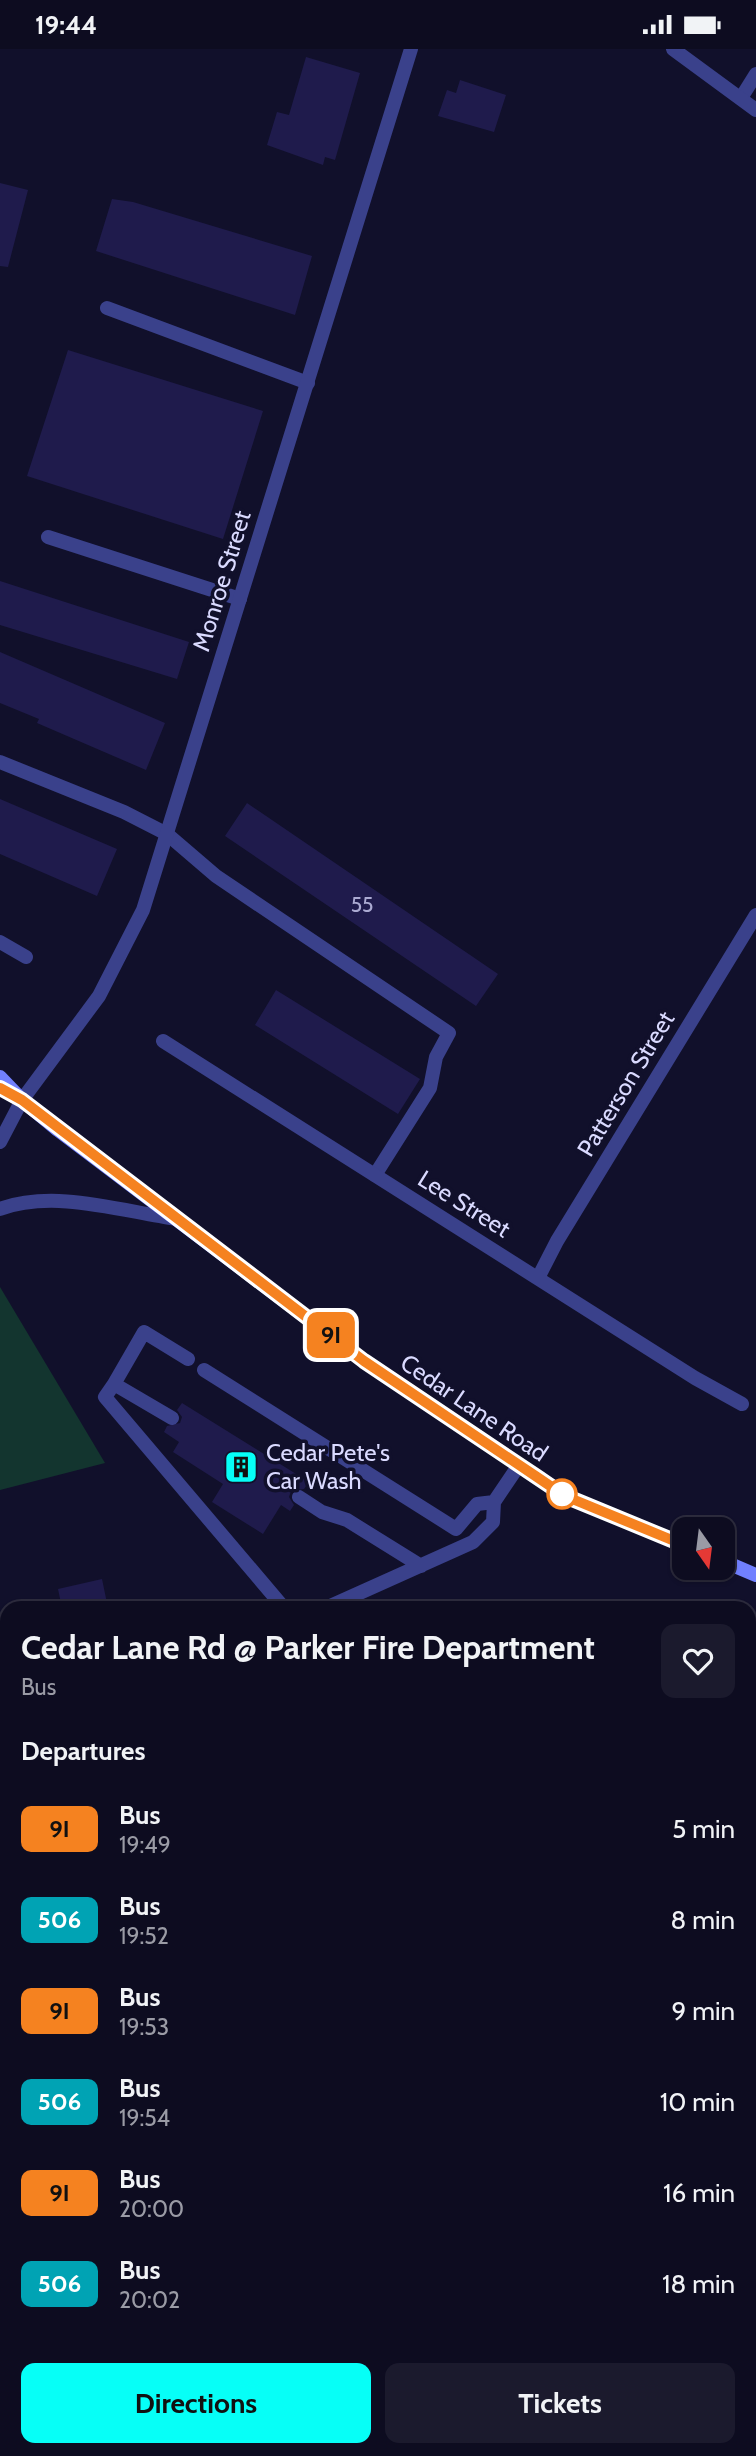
<!DOCTYPE html>
<html lang="en">
<head>
<meta charset="utf-8">
<style>
  body { margin:0; font-family:Cabin,sans-serif; background:#1b1a2d; color:#f1f3f6; height:100vh; display:flex; flex-direction:column; font-size:26px; white-space:nowrap }
  * { box-sizing:border-box; margin:0 }
  p { font-size:23px; color:#9a9ba5 }
  .icon { flex:none; width:38px; height:38px; fill:none; stroke:currentColor; stroke-width:2; stroke-linecap:round; stroke-linejoin:round }
  .map { position:relative; flex:1; overflow:hidden }
  .sheet { position:absolute; left:0px; top:1552px; width:756px; height:856px; display:flex; flex-direction:column; background:#0d0c20; border-radius:21px 21px 0 0; box-shadow:0 2px 5px #0004,0 0 0 2px #2d2c3e }
  .sheet>* { flex:none }
  .badge { padding:0 14px; border-radius:10px; font-size:24px; line-height:46px }
  .needle { width:46px; rotate:166deg }
  .controls { position:absolute; left:672px; top:1468px; display:grid; gap:14px }
  .controls a { display:grid; place-items:center; width:63px; height:63px; border-radius:14px; background:#0d0c20; box-shadow:0 2px 5px #0004,0 0 0 2px #2d2c3e; font-size:35px }
  .map>.badge { position:absolute; translate:-50% -50%; box-shadow:0 0 0 4px #fff }
  h2 { padding:0 21px; font-size:26px; line-height:63px }
  .round { display:grid; place-items:center; flex:none; width:74px; height:74px; border-radius:14px; background:#1b1a2d }
  .overview { display:flex; align-items:center; justify-content:space-between; height:119px; padding:0 21px }
  h1 { font-size:33px; font-weight:700; line-height:52px }
  .button { display:flex; gap:14px; margin-top:auto; padding:14px 21px }
  .button a { flex:1; height:80px; border-radius:14px; background:#06fff7; color:#111; font-size:28px; font-weight:700; line-height:80px; text-align:center }
  .button a+a { background:#1b1a2d; color:#f1f3f6 }
  ul { padding:0; list-style:none }
  li { display:flex; align-items:center; gap:21px; height:91px; padding:0 21px }
  li div { flex:1 }
  li b { display:block; font-size:26px }
  li em { font-style:normal }
  li .badge { min-width:77px; font-weight:700; text-align:center }
  .status { display:flex; justify-content:space-between; align-items:center; height:49px; padding:0 35px; background:#0d0c20; direction:ltr }
  .status svg { height:19px; fill:currentColor }
  .map>svg:first-child { display:block }
  .green { fill:#13352f }
  .building { fill:#1f1b4c }
  .lines { fill:none; stroke-linecap:round; stroke-linejoin:round }
  .service { stroke:#3a418b; stroke-width:14 }
  .minor { stroke:#3a418b; stroke-width:14 }
  .tertiary { stroke:#3a418b; stroke-width:14 }
  .secondary { stroke:#7180ff; stroke-width:14 }
  .line-casing { stroke:#fff; stroke-width:16 }
  .line { stroke:#f58220; stroke-width:10 }
  .stop-dot { fill:#fff; stroke:#f58220; stroke-width:3.5 }
  .labels { text-anchor:middle; stroke-width:7; stroke-linejoin:round; paint-order:stroke }
  .number-label { font-size:21px; fill:#abaad2 }
  .street-label { font-size:24px; fill:#dadaff; stroke:#11102b }
  .poi-label { font-size:24px; fill:#dadaff; stroke:#11102b; text-anchor:start }
</style>
</head>
<body>
<div class="status"><b>19:44</b><svg viewBox="0 0 49 12"><path d="M0 12V9h3v3zM5 12V6h3v6zM10 12V3h3v9zM15 12V0h3v12zM26 1h20v11H26zM47 4h2v5h-2z"/></svg></div>
<div class="map">
<svg width="756" height="2407" viewBox="0 0 756 2407">
  <rect width="100%" height="100%" fill="#11102b"/>
  <path class="green" d="M 0,1238 L 105,1414 L 0,1441 Z"/>
  <path class="building" d="M 306,8 L 360,24 L 335,111 L 325,108 L 323,116 L 267,96 L 277,63 L 289,66 Z
    M 460,31 L 506,46 L 494,83 L 438,67 L 447,41 L 456,44 Z
    M 0,134 L 28,141 L 8,218 L 0,217 Z
    M 112,150 L 133,153 L 312,207 L 295,266 L 96,202 Z
    M 68,301 L 263,362 L 223,490 L 27,427 Z
    M 0,532 L 189,593 L 177,630 L 0,576 Z
    M 0,603 L 165,674 L 146,721 L 37,674 L 39,670 L 0,654 Z
    M 0,750 L 117,800 L 97,847 L 0,805 Z
    M 247,754 L 498,925 L 476,957 L 225,787 Z
    M 276,941 L 420,1030 L 398,1065 L 255,976 Z
    M 182,1354 L 309,1433 L 304,1440 L 291,1442 L 289,1448 L 294,1456 L 290,1462 L 281,1456 L 263,1485 L 212,1453 L 223,1435 L 173,1403 L 179,1393 L 164,1383 L 167,1377 L 180,1374 L 182,1368 L 177,1361 Z
    M 102,1530 L 108,1559 L 62,1559 L 58,1540 Z"/>
  <g class="lines">
    <path class="service" d="M 107,259 L 308,334
      M 48,488 L 240,550
      M 0,713 L 124,763 L 167,785 L 216,827 L 449,984 L 436,1008 L 430,1039 L 375,1126
      M 204,1321 L 456,1480 L 477,1455 L 494,1453
      M 114,1335 L 105,1348 L 284,1559
      M 172,1369 L 114,1335 L 144,1283 L 188,1310
      M 299,1448 L 322,1463 L 347,1471 L 421,1517
      M 326,1559 L 473,1493 L 493,1473 L 494,1453 L 519,1416
      M 749,1682 L 756,1699
      M 749,1751 L 756,1749
      M 0,1921 L 7,1918
      M 0,2219 L 7,2223
      M 42,2407 L 49,2401"/>
    <path class="minor" d="M 741,49 L 756,25
      M 0,893 L 26,908
      M 163,992 L 695,1329 L 742,1355
      M 22,1051 L 99,947 L 143,861 L 411,0
      M 538,1229 L 557,1192 L 756,866
      M 0,1705 L 7,1703
      M 749,2045 L 756,2044
      M 587,2401 L 590,2407"/>
    <path class="tertiary" d="M 673,0 L 756,61
      M 0,1093 L 22,1051
      M 0,1160 C 54,1140 121,1162 176,1170
      M 0,2002 L 7,2019
      M 164,2401 L 166,2407"/>
    <path class="secondary" d="M 0,1028 L 22,1051 L 58,1081 L 364,1312 L 537,1428 L 565,1447 L 684,1496
      M 723,1512 L 756,1526"/>
  </g>
  <g class="lines">
    <defs>
      <path id="line" d="M 0,1039 L 22,1051 L 364,1312 L 537,1428 L 565,1447 L 684,1496"/>
    </defs>
    <use href="#line" class="line-casing"/>
    <use href="#line" class="line"/>
  </g>
  <defs>
    <symbol id="building-square" viewBox="-11 -11 22 22"><rect x="-9" y="-9" width="18" height="18" rx="4" fill="#06fff7" stroke="#11102b"/><path d="M-4-6H4V6H1V3H-1V6H-4ZM-2.5-4.3h1.7v1.8h-1.7ZM.8-4.3h1.7v1.8H.8ZM-2.5-1h1.7V.8h-1.7ZM.8-1h1.7V.8H.8Z" fill="#111"/></symbol>
  </defs>
  <g fill-rule="evenodd">
    <use href="#building-square" x="222" y="1399" width="38" height="38"/>
  </g>
  <circle class="stop-dot" cx="562" cy="1445" r="14"/>
  <g class="labels">
    <g class="number-label">
      <text x="362" y="863">55</text>
    </g>
    <g class="street-label">
      <text transform="translate(222 532) rotate(-73)" y="8">Monroe Street</text>
      <text transform="translate(626 1035) rotate(-59)" y="8">Patterson Street</text>
      <text transform="translate(464 1155) rotate(32)" y="8">Lee Street</text>
      <text transform="translate(474 1359) rotate(34)" y="8">Cedar Lane Road</text>
    </g>
    <g class="poi-label">
      <text x="266" y="1412">Cedar Pete's<tspan x="266" dy="28">Car Wash</tspan></text>
    </g>
  </g>
</svg>
<div class="controls">
<a><svg class="needle" viewBox="-14 -14 28 28"><path d="M0-13l5 13h-10z" fill="#e53935"/><path d="M0 13l5-13h-10z" fill="#9a9ba5"/></svg></a>
</div>
<b class="badge" style="left:331px;top:1286px;background:#f58220;color:#111">9I</b>
<section class="sheet">
<div class="overview"><div><h1>Cedar Lane Rd @ Parker Fire Department</h1><p>Bus</p></div><a class="round"><svg class="icon" aria-label="heart" viewBox="0 0 24 24"><path d="M12 20l-8-8c-3-5 5-10 8-4 3-6 11-1 8 4z"/></svg></a></div>
<h2>Departures</h2>
<ul>
<li><span class="badge" style="background:#f58220;color:#111">9I</span><div><b>Bus</b><p>19:49</p></div><em>5 min</em></li>
<li><span class="badge" style="background:#00a3b4;color:#fff">506</span><div><b>Bus</b><p>19:52</p></div><em>8 min</em></li>
<li><span class="badge" style="background:#f58220;color:#111">9I</span><div><b>Bus</b><p>19:53</p></div><em>9 min</em></li>
<li><span class="badge" style="background:#00a3b4;color:#fff">506</span><div><b>Bus</b><p>19:54</p></div><em>10 min</em></li>
<li><span class="badge" style="background:#f58220;color:#111">9I</span><div><b>Bus</b><p>20:00</p></div><em>16 min</em></li>
<li><span class="badge" style="background:#00a3b4;color:#fff">506</span><div><b>Bus</b><p>20:02</p></div><em>18 min</em></li>
</ul>
<div class="button"><a>Directions</a><a>Tickets</a></div>
</section>
</div>
</body>
</html>
